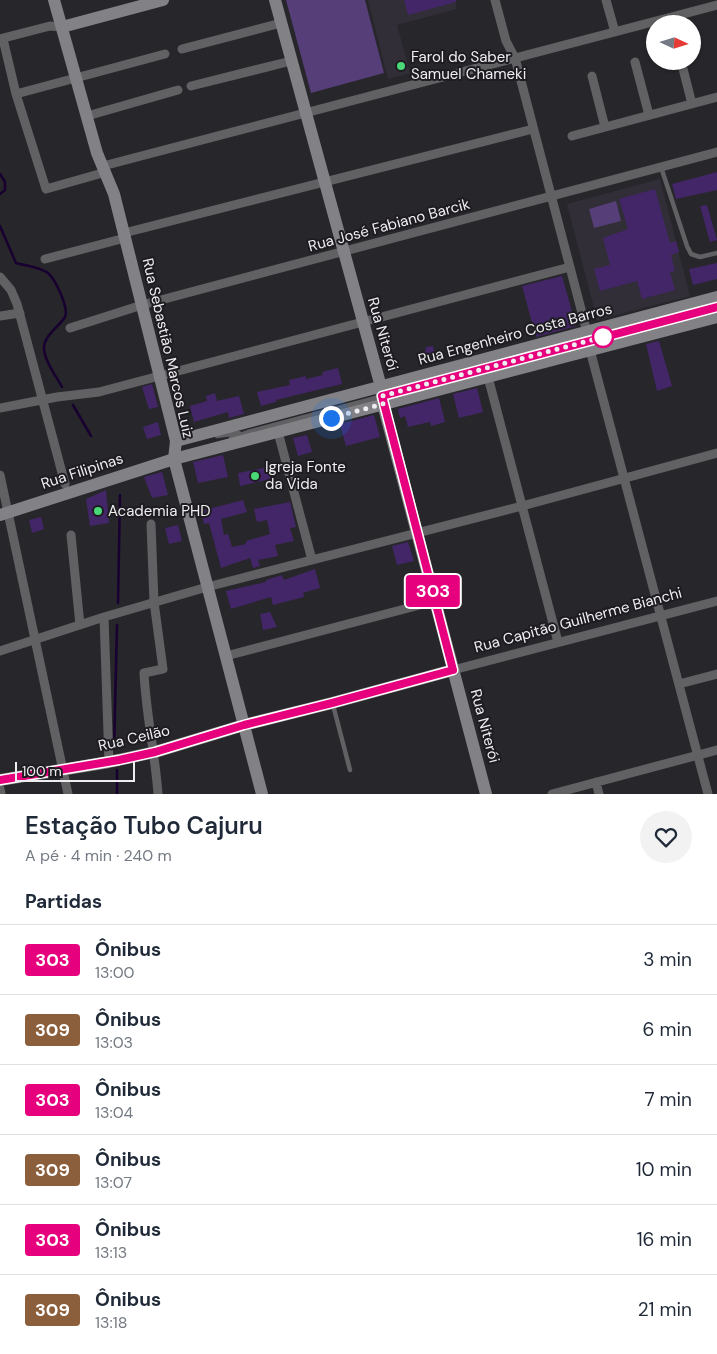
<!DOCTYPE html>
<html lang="pt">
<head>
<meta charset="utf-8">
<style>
  body { margin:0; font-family:"DM Sans",sans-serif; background:#f2f2f3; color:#1f2937; height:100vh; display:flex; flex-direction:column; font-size:19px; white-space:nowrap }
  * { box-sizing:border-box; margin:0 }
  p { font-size:16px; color:#747a83 }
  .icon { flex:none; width:28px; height:28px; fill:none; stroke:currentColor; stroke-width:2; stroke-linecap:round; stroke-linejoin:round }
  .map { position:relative; height:794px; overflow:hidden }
  .panel { display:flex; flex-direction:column; background:#fff; flex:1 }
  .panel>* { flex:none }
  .badge { padding:0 10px; border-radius:4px; font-size:18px; line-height:32px }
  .needle { width:32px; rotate:94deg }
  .controls { position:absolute; left:646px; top:15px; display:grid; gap:10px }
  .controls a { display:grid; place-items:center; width:55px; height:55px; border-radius:50%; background:#fff; box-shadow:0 1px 4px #0004; font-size:25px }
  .scale { position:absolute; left:15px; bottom:12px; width:120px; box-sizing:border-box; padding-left:5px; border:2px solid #eeedf0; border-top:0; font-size:14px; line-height:18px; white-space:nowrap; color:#eeedf0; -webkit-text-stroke:4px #1e1c21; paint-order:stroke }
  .you { position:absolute; width:25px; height:25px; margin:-12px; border:4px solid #fff; border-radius:50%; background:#1a73e8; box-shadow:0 0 0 8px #1a73e833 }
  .map>.badge { position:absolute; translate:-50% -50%; box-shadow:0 0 0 2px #fff }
  h2 { padding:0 25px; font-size:19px; line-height:45px }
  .round { display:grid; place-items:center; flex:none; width:52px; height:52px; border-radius:26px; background:#f2f2f3 }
  .head { display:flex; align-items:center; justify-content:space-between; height:85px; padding:0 25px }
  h1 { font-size:24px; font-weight:600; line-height:38px }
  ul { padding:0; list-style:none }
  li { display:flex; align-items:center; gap:15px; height:70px; padding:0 25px; border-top:1px solid #e0e1e3 }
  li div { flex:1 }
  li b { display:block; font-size:19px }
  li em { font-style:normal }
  li .badge { min-width:55px; font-weight:700; text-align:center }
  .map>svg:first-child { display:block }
  .built { fill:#312e38 }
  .green { fill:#563e79 }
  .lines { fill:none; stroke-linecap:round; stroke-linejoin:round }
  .stream { stroke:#180130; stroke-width:2.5 }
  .building { fill:#432668 }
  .lane { stroke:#616063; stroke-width:4.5 }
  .street { stroke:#616063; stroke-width:9 }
  .secondary { stroke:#828185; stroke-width:12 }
  .line-casing { stroke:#fff; stroke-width:11 }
  .line { stroke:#e6007e; stroke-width:8 }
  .walk { stroke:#eeedf0; stroke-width:5; stroke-dasharray:0 9 }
  .poi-dot { fill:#49d778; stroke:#1e1c21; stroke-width:2 }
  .stop-dot { fill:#fff; stroke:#e6007e; stroke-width:2.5 }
  .labels { text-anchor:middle; stroke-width:4; stroke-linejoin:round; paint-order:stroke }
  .poi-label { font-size:15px; fill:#eeedf0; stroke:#1e1c21; text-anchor:start }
  .street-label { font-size:15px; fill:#eeedf0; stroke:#1e1c21 }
</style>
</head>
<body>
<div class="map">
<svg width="717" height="794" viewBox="0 0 717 794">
  <rect width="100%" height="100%" fill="#27262a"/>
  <path class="built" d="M 368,0 L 455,0 L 457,9 L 397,25 L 410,73 L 388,79 Z
    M 660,179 L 690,296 L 597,320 L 567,204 Z"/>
  <path class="green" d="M 286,0 L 365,0 L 384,73 L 311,93 Z
    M 616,201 L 621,221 L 594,228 L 589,209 Z"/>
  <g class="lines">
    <path class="stream" d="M 0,174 L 5,182 L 5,190 L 0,194
      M 0,226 L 16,263 C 26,266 42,267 49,274 C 56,281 69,308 65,317 C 59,327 43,336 44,349 C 45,362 56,376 62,387
      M 73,405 L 91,436
      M 118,603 L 120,495
      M 114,749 L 117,625
      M 117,770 L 117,794"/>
  </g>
  <path class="building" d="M 404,0 L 456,0 L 456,2 L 408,15 Z
    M 717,172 L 717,190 L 676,199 L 672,184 Z
    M 655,189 L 670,243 L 676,241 L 679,252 L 671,255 L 675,271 L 670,272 L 675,290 L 642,299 L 637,281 L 600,291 L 594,269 L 610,265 L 603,238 L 628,229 L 619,199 Z
    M 707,205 L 717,240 L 710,242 L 700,206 Z
    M 717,263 L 717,279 L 693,285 L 689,269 Z
    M 562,276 L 576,326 L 536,337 L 522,286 Z
    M 659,341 L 672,386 L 657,391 L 646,344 Z
    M 433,346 L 436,359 L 424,362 L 423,354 L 425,353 L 426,347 Z
    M 338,368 L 342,384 L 276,400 L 276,402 L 261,406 L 257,392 L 290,385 L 289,380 L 306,376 L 306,379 L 323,375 L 322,372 Z
    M 152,384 L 158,407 L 149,409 L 142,387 Z
    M 477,388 L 483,412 L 459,418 L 453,394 Z
    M 215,393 L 217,401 L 239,396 L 244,414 L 229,418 L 228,412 L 194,422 L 190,406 L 207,401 L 206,396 Z
    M 439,398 L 445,422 L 431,426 L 430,422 L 408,427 L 405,416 L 400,418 L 398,409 Z
    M 374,415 L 380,437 L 346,446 L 340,424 Z
    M 158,422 L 161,435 L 147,439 L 143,427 Z
    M 307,435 L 312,452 L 298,456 L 293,438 Z
    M 223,455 L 228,477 L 198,483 L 193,462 Z
    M 269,467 L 271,479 L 240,486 L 238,473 Z
    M 162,472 L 168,495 L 152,498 L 144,477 Z
    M 106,490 L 109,523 L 90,526 L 86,499 Z
    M 243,500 L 247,512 L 221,519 L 224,535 L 228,534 L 232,547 L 246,544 L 246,541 L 270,534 L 267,520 L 257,522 L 254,509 L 290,502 L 296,527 L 290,528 L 294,541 L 275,545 L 278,556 L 258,560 L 260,566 L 253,568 L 250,558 L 221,568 L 209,523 L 204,524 L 201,511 Z
    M 41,517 L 44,529 L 32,533 L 29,520 Z
    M 178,525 L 182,541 L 169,544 L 165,528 Z
    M 408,542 L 414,561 L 397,565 L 392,546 Z
    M 315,569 L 320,588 L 303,593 L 304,597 L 273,605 L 271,597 L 231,609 L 226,591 L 266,582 L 266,580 L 282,575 L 284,580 Z
    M 270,612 L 277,627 L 263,630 L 260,614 Z"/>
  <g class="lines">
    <path class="lane" d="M 661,167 L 687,246 L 691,254 L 700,257 L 717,253
      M 217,436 L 239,433
      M 231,438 L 248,432 L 717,307
      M 333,705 L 350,770"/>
    <path class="street" d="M 495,0 L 506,41 L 515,58 L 587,332
      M 606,0 L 615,32
      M 0,39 L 50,26 L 62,27
      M 3,39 L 16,94 L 46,189 L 106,172
      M 182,49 L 281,23
      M 681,61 L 692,104
      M 635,62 L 649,115
      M 592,76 L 605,127
      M 191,86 L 291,61
      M 16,94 L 165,54
      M 87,116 L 178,90
      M 572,136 L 717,97
      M 103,166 L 717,5
      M 124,233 L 533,129
      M 45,259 L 125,238
      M 0,277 L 11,290 L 17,304 L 65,484
      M 0,316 L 20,313
      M 70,328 L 142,305 L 717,152
      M 590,350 L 708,794
      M 488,377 L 558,642
      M 0,408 L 57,397 L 99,392 L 570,267
      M 278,432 L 312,560
      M 0,475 L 68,794
      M 151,524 L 154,602 L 163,669 L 144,673 C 146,714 155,753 158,794
      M 71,535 L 80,625
      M 104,617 L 109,762
      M 0,651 L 104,617 L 207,587 L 522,506 L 717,453
      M 226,656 L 435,601
      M 453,670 L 717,601
      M 679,684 L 717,674
      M 596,782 L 599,794
      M 0,789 L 1,794
      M 552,794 L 717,750"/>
    <path class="secondary" d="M 54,0 L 97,153 L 114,194 L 176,441 L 174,459 L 262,794
      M 275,0 L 381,387 L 383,404 L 486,794
      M 62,27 L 163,0
      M 176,441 L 717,297
      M 0,515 L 174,459 L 717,317
      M 0,780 L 109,762 L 155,752 L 244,725 L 332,703 L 453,670"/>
  </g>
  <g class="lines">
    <defs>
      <path id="line" d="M 0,780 L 119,760 L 155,752 L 244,725 L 332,703 L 453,670 L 382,396 L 717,307"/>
    </defs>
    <use href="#line" class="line-casing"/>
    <use href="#line" class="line"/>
    <path class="walk" d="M 331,418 L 383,404 L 382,396 L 603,337"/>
  </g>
  <g class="poi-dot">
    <circle cx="401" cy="66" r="5"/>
    <circle cx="255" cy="476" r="5"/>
    <circle cx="98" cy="511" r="5"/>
  </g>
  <circle class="stop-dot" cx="603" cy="337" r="10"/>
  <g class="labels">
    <g class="poi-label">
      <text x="411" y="62">Farol do Saber<tspan x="411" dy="17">Samuel Chameki</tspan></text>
      <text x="265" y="472">Igreja Fonte<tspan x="265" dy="17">da Vida</tspan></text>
      <text x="108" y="516">Academia PHD</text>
    </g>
    <g class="street-label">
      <text transform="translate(389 225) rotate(-15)" y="5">Rua José Fabiano Barcik</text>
      <text transform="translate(383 334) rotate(74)" y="5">Rua Niterói</text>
      <text transform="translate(515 334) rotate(-15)" y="5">Rua Engenheiro Costa Barros</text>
      <text transform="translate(168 348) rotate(77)" y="5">Rua Sebastião Marcos Luiz</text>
      <text transform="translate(82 471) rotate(-18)" y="5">Rua Filipinas</text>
      <text transform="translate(578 620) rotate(-15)" y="5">Rua Capitão Guilherme Bianchi</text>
      <text transform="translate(485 726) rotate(75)" y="5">Rua Niterói</text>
      <text transform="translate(134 738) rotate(-13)" y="5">Rua Ceilão</text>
    </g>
  </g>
</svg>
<div class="controls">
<a><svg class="needle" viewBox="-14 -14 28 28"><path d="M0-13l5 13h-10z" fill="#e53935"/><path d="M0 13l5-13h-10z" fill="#747a83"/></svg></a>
</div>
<div class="scale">100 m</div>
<div class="you" style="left:331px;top:418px"></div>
<b class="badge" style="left:433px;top:591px;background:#e6007e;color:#fff">303</b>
</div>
<section class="panel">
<div class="head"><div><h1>Estação Tubo Cajuru</h1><p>A pé · 4 min · 240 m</p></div><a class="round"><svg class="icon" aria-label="heart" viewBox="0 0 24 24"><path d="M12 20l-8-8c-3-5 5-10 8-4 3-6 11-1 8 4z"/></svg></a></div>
<h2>Partidas</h2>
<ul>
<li><span class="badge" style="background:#e6007e;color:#fff">303</span><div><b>Ônibus</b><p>13:00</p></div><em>3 min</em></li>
<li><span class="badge" style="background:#8b5e3c;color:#fff">309</span><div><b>Ônibus</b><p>13:03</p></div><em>6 min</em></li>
<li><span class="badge" style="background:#e6007e;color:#fff">303</span><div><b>Ônibus</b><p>13:04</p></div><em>7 min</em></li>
<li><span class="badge" style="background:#8b5e3c;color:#fff">309</span><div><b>Ônibus</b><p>13:07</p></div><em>10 min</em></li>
<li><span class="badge" style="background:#e6007e;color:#fff">303</span><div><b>Ônibus</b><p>13:13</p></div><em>16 min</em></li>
<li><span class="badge" style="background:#8b5e3c;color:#fff">309</span><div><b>Ônibus</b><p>13:18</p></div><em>21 min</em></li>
</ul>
</section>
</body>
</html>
